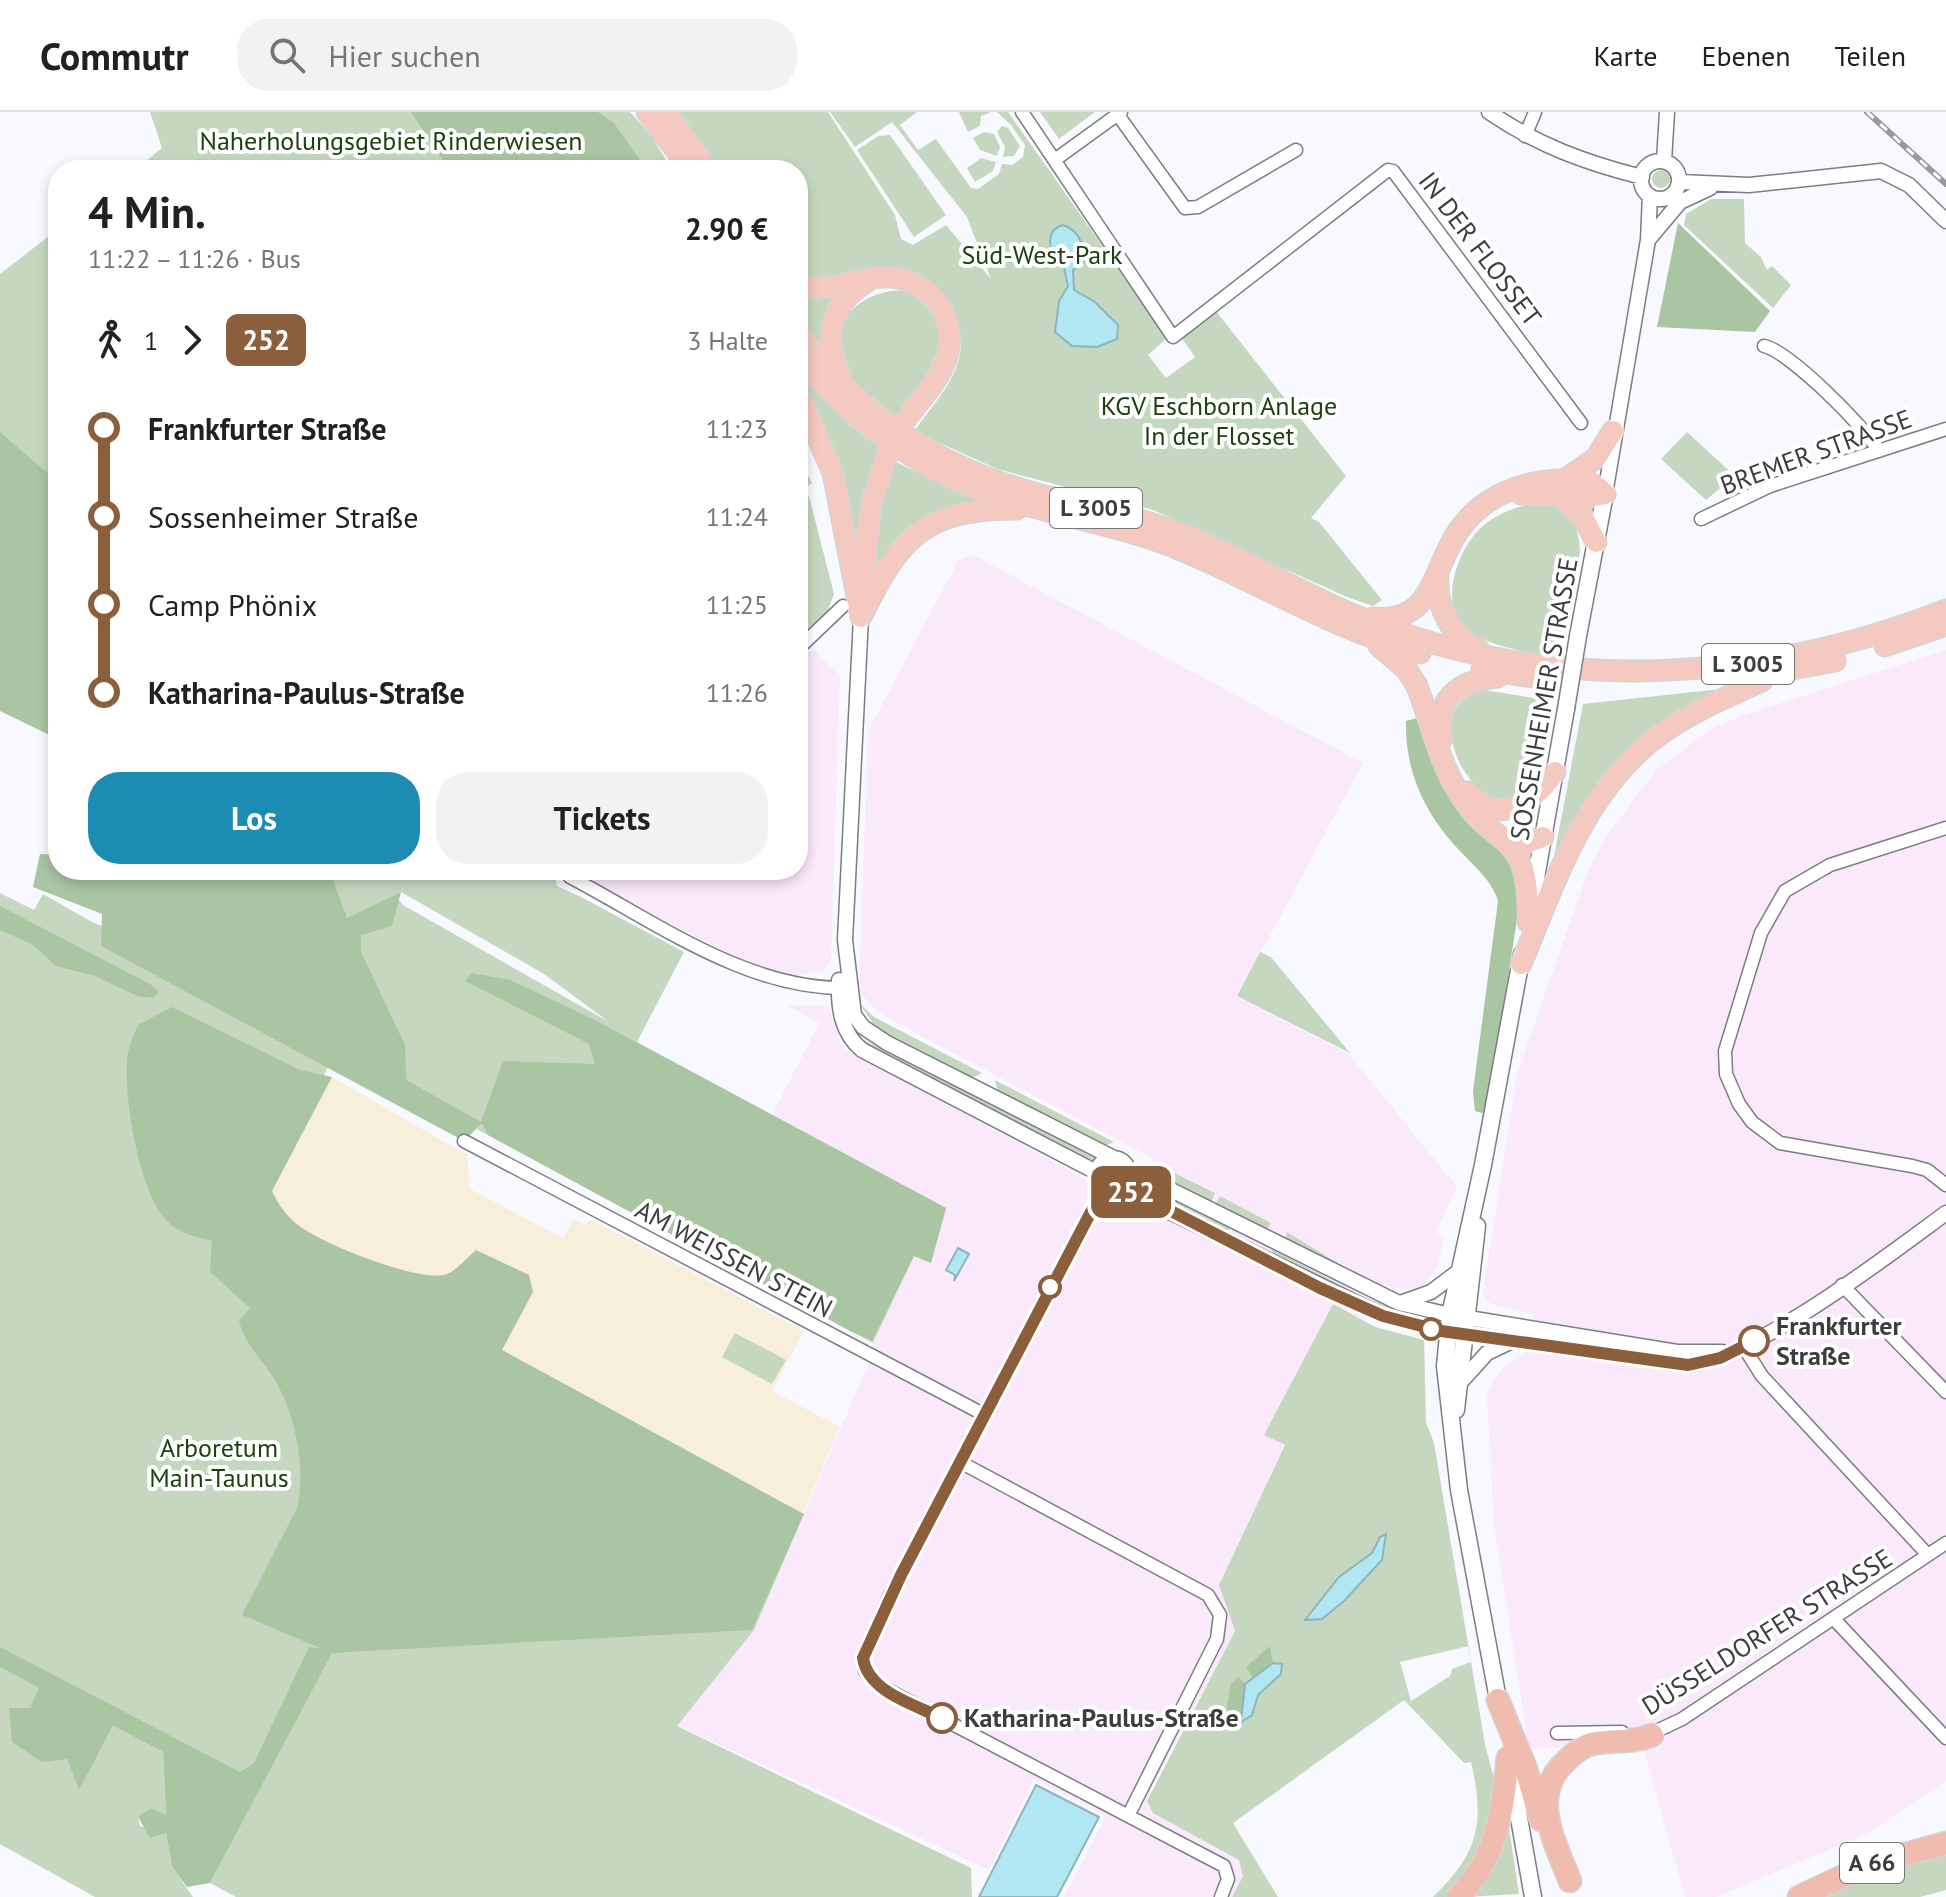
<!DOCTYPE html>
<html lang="de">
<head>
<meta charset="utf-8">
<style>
  body { margin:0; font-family:"PT Sans",sans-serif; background:#f2f2f2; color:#202124; height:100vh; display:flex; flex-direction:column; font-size:30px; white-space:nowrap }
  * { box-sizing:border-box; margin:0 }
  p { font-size:26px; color:#757577 }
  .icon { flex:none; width:44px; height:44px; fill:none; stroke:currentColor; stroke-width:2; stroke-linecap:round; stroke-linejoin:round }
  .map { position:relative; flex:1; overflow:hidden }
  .panel { position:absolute; left:48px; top:48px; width:760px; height:720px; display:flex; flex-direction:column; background:#fff; border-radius:32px; box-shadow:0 4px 12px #0003 }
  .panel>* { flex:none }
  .badge { padding:0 16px; border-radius:12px; font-size:28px; line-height:52px }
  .map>.badge { position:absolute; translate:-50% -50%; box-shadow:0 0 0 4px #fff }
  .legs { display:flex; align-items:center; gap:12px; height:88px; padding:0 40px; font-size:26px }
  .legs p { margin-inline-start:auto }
  .summary { display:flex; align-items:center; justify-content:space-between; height:136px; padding:0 40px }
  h1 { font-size:44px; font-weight:700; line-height:60px }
  .primary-button { display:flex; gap:16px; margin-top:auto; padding:16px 40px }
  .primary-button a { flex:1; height:92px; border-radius:32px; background:#1d8cb2; color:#fff; font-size:32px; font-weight:700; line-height:92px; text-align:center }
  .primary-button a+a { background:#f2f2f2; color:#202124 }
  ul { padding:0 40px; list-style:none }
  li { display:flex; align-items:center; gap:28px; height:88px; font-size:30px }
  li i { display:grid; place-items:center; width:12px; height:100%; margin:0 10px; background:currentColor }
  li i::after { content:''; width:20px; height:20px; margin:-10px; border:6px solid; border-radius:50%; background:#fff }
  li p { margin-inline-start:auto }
  li:first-child i { background:linear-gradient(#0000 50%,currentColor 0) }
  li:last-child i { background:linear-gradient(currentColor 50%,#0000 0) }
  header { display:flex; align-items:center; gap:48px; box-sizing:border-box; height:112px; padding:0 40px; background:#fff; border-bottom:2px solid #e0e0e0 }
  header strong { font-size:38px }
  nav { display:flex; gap:44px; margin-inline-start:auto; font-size:28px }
  .search { width:560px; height:72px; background:#f2f2f2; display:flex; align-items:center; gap:20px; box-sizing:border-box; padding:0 28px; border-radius:32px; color:#757577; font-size:30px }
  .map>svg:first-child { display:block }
  .commercial { fill:#fae9fb }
  .education { fill:#f7efd9 }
  .green { fill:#c5d8bf; fill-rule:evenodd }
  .forest { fill:#aac5a1 }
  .water { fill:#b1e7f2; stroke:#8eb4bc; stroke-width:2 }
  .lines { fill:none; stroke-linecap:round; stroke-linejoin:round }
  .minor-casing { stroke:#7c7d83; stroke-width:15 }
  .tertiary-casing { stroke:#7c7d83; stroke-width:17 }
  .secondary-casing { stroke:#7c7d83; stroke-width:19 }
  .trunk-casing { stroke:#d4d4d5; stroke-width:23 }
  .motorway-casing { stroke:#d4d4d5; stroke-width:25 }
  .minor { stroke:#fff; stroke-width:12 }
  .tertiary { stroke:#fff; stroke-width:14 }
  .secondary { stroke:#fff; stroke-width:16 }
  .trunk { stroke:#f4cac0; stroke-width:20 }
  .motorway { stroke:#f1bcb0; stroke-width:22 }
  .rail-casing { stroke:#98999c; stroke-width:6 }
  .rail { stroke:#fff; stroke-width:3; stroke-dasharray:9; stroke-linecap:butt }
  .secondary-bridge-casing { stroke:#7c7d83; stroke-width:19; stroke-linecap:butt }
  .secondary-bridge { stroke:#fff; stroke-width:16 }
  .line-1-casing { stroke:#fff; stroke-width:18 }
  .line-1 { stroke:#8b5e3c; stroke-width:12 }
  .stop-1-dot { fill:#fff; stroke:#8b5e3c; stroke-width:4 }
  .labels { text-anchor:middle; stroke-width:8; stroke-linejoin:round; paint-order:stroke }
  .shield { fill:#fff; stroke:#777779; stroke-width:2 }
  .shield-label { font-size:24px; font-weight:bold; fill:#3d3d3f }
  .park-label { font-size:26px; fill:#1d400e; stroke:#fff }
  .street-label { font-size:26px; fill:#3d3d3f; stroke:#fff }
  .stop-label { font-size:26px; font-weight:bold; fill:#3d3d3f; stroke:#fff; text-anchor:start }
</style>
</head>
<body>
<header>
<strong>Commutr</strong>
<div class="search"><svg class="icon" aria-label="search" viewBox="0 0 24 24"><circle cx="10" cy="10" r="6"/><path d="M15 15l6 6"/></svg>Hier suchen</div>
<nav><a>Karte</a><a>Ebenen</a><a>Teilen</a></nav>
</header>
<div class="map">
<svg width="1946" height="1785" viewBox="0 0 1946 1785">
  <rect width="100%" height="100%" fill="#f8f9fe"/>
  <path class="commercial" d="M 973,443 L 1363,651 L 1237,885 L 1349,942 L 1457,1075 L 1435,1122 L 1444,1127 L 1437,1156 L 1429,1167 L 1423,1175 L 1408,1178 L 1382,1173 L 1365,1208 L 1333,1193 L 1264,1323 L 1285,1332 L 1219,1472 L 1235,1519 L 1150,1679 L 1204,1729 L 1239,1748 L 1243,1764 L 1232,1785 L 1064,1785 L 1106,1704 L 1034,1667 L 989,1758 L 677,1613 L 754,1518 L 871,1246 L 872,1234 L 914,1144 L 931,1152 L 945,1096 L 772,1003 L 819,911 L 786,893 L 828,894 L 842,935 L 1131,1092 L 1152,1046 L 908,917 L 875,898 L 859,879 L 868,619 L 958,449 Z
    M 1946,538 L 1946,1669 L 1866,1722 L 1717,1785 L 1685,1785 L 1642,1632 L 1529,1637 L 1494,1412 L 1487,1284 L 1493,1268 L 1506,1253 L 1530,1238 L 1533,1202 L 1496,1194 L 1486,1189 L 1483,1181 L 1517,962 L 1588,759 L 1606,725 L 1656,658 L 1713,616 L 1741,604 Z
    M 814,539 L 840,563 L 831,846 L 823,859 L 797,863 L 746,850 L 595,773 L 593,758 L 798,758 L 798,541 Z"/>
  <path class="education" d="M 332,965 L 467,1043 L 470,1077 L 563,1126 L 573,1107 L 586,1113 L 590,1107 L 804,1219 L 772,1279 L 840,1315 L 803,1401 L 257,1106 Z"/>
  <path class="green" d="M 150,0 L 630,0 L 651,23 L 672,58 L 135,58 L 162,36 Z
    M 674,0 L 828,0 L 895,103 L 901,127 L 913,133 L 946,113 L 991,167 L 967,105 L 892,10 L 855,35 L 830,0 L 917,0 L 900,13 L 918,38 L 936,27 L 971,76 L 978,77 L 999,62 L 1002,52 L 1012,53 L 1023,45 L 1025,33 L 1011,13 L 997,0 L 1008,0 L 1167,226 L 1148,243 L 1166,266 L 1195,245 L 1181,225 L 1215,198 L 1346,364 L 1311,406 L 1319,410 L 1382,488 L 1373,494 L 1347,485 L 1153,398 L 997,357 L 914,319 C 946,276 981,242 947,188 C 939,175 924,163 908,159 C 886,153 863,165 841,167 C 827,168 812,167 798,167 L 798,58 L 722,58 Z
    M 959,0 L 991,0 L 981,4 L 980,14 L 968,20 Z
    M 1040,0 L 1095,0 L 1059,27 Z
    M 1002,14 L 1008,16 L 1020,34 L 1014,44 L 1003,45 L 1005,35 L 997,20 Z
    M 984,20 L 994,22 L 1000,35 L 997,44 L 980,38 L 973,26 Z
    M 890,23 L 946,103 L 914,125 L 857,38 L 878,24 Z
    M 981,46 L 996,50 L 993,59 L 975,70 L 967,56 Z
    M1652 67a9 9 0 1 1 18 0a9 9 0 1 1-18 0Z
    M 1711,87 L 1744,87 L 1745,131 L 1761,145 L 1767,158 L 1772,154 L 1791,173 L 1773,196 L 1684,113 L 1686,102 Z
    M 58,117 L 58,600 L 0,573 L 0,162 Z
    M 851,177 L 828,246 L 798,208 L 798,179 Z
    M 900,178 C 977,200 925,268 897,304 C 881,292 855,277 847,258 C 826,212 854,182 900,178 Z
    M 798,257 L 850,314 L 880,334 L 864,390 L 857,444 Z
    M 1687,320 L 1735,364 L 1706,388 L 1661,347 Z
    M 798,343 L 812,371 L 798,382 Z
    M 894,349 L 944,373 L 1002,393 L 956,395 L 870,477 L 879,400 Z
    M 809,384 L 834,482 L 827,500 L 798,526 L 798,386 Z
    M 1540,391 C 1570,393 1579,411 1580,440 L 1557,544 C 1528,540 1491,536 1468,518 C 1436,494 1458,434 1484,413 C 1500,400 1520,393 1540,391 Z
    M 1730,576 L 1686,598 L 1553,750 L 1583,592 Z
    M 1485,578 L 1551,589 C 1548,614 1547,652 1531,673 C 1488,734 1404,594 1485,578 Z
    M 318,758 L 554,758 L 557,774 L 581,785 L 684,840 L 637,930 L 946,1096 L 931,1151 L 914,1144 L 873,1231 L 336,941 L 242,1112 L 798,1416 L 754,1518 L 677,1614 L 971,1756 L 972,1785 L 236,1785 L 210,1771 L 260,1675 L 0,1545 L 0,781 L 34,798 L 43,782 L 92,810 L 154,836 ZM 401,780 L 544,862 L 609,910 L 403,793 L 395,783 Z
    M 1260,840 L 1271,845 L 1350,941 L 1237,884 Z
    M 859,891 L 874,905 L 982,961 L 972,966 L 890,924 L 877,917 Z
    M 858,925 L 1097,1045 L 1093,1054 L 864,935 Z
    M 995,968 L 1114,1030 L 1105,1034 L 998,981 Z
    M 1168,1058 L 1215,1081 L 1211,1090 L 1169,1069 Z
    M 1152,1074 L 1227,1114 L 1230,1118 L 1220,1122 L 1147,1083 Z
    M 1220,1084 L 1271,1111 L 1266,1119 L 1215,1093 Z
    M 1287,1120 L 1362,1166 L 1285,1128 Z
    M 1273,1138 L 1368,1187 L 1417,1203 L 1415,1208 L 1381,1198 L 1269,1145 Z
    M 1333,1192 L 1375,1215 L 1424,1228 L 1426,1310 L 1434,1331 L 1485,1632 L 1495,1671 L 1494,1715 L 1450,1785 L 1433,1785 C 1479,1741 1485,1711 1471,1650 L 1464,1651 L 1404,1588 L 1233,1711 L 1278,1785 L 1232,1785 L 1243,1764 L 1239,1748 L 1153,1701 L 1147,1689 L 1235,1519 L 1219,1473 L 1285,1333 L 1264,1323 ZM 1372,1441 L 1382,1448 L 1344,1489 L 1322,1507 L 1354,1453 ZM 1469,1534 L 1471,1550 L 1452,1557 L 1450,1564 L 1411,1589 L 1400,1550 Z
    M 735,1221 L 786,1248 L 772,1272 L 722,1245 Z
    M 0,1555 L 40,1576 L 30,1596 L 67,1647 L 79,1677 L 113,1614 L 163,1640 L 166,1704 L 151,1696 L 138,1706 L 140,1714 L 166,1721 L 172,1755 L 193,1785 L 95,1785 L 0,1732 Z
    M 1508,1709 L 1519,1782 L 1466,1785 Z
    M 1946,1741 L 1946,1778 L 1920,1785 L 1822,1785 L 1882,1760 Z"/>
  <path class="forest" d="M 411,0 L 598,0 L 614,11 L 647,58 L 444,58 L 442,47 Z
    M 1678,111 L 1770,199 L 1755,220 L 1657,215 Z
    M 0,320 L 58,370 L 58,627 L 0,599 Z
    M 1417,606 L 1508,739 L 1522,774 L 1488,997 L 1482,1001 L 1475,999 L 1473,979 L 1498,789 C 1492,769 1475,755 1460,739 C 1425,702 1405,661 1406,609 Z
    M 40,742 L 58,743 L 58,758 L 329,758 L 347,806 L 401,780 L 392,814 L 361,823 L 361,840 L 405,933 L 406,968 L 481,1010 L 503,949 L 595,952 L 589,932 L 465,869 L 472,861 L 510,868 L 591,906 L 946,1096 L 931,1151 L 914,1144 L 872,1229 L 850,1219 L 488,1023 L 482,1011 L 464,1029 L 101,834 L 102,802 L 33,775 Z
    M 0,794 L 150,872 L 159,880 L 153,886 L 137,884 L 95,864 L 56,854 L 33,833 L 0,818 Z
    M 172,895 L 300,958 L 332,965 L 272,1079 C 278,1092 286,1104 298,1113 C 320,1131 421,1172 447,1162 C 457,1158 468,1145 476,1138 L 529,1163 L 533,1180 L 502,1238 L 804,1402 L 752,1518 L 332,1541 L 210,1771 L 187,1775 L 172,1755 L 166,1721 L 150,1726 L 138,1705 L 151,1696 L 166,1703 L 163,1640 L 113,1614 L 79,1678 L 67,1647 L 42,1650 L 12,1630 L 9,1596 L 30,1596 L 39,1576 L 0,1555 L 0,1535 L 240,1660 L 254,1651 L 309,1535 L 322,1537 L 242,1503 L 297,1396 C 307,1355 294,1293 269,1259 C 259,1245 249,1235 242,1219 L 239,1209 L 250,1196 L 210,1160 L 212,1129 C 194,1124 180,1122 167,1109 C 139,1081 120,974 129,936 C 131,928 135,920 138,913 Z
    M 1270,1534 L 1273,1551 L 1253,1566 L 1246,1555 Z
    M 1239,1565 L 1245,1572 L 1241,1610 L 1237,1613 L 1225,1607 L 1231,1571 Z"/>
  <path class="water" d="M 1063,113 C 1079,118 1085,134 1084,150 L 1073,158 L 1074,178 L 1095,190 L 1118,213 L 1117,227 L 1097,235 L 1072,234 L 1055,220 L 1059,189 L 1068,174 L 1064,155 L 1054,148 C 1049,134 1046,117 1063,113 Z
    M 958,1136 L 969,1142 L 954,1169 L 955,1163 L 946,1158 Z
    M 1386,1422 L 1382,1448 L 1344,1489 L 1322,1507 L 1305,1508 L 1339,1465 L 1372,1441 L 1380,1425 Z
    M 1273,1551 L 1282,1552 L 1281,1562 L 1258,1583 L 1252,1603 L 1241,1610 L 1245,1572 Z
    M 1036,1673 L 1099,1705 L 1057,1785 L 979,1785 Z"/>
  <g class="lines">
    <defs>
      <path id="minor" d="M 1022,0 L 1173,225 L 1388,58 L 1393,59 L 1581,311
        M 1118,3 L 1185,96 L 1198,95 L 1296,38
        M 1525,24 L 1535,0
        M 1056,47 L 1121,0
        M 1764,234 C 1789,239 1865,315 1879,339
        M 1701,407 L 1770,374 L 1946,317
        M 798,537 L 843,494
        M 1946,716 L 1830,753 L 1785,779 L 1761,821 L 1725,939 L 1726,962 L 1739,992 L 1752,1010 L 1780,1031 L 1912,1054 L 1927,1058 L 1946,1073
        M 570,758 L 570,765 C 656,810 747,878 847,876
        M 464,1029 L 983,1302
        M 1104,1075 L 890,1483 L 863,1546 L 865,1559 L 878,1573 L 1224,1754 L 1228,1767 L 1221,1785
        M 1842,1173 L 1946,1280
        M 1743,1234 L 1762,1264 L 1928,1443
        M 960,1350 L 1208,1483 L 1220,1503 L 1217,1527 L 1129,1702
        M 1833,1506 L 1946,1626
        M 1557,1621 L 1622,1620
        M 1648,1623 L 1682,1607 L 1946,1431"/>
      <path id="tertiary" d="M 1489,0 C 1537,33 1586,51 1642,65
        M1641 68a19 19 0 1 1 38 0a19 19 0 1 1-38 0Z
        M 1664,49 L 1667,0
        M 1680,70 L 1749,73 L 1881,59 L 1909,73 L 1946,109
        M 1648,128 L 1680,90 L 1710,76
        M 1605,382 L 1648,128 L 1650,84
        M 861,505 L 845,828 L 854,903 L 863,915 L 887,931 L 1112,1045
        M 839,868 C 838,895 841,921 862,938 L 1096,1060
        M1097 1062a16 16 0 1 1 32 0a16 16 0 1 1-32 0Z
        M 1129,1057 L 1399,1191 L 1450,1203 L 1677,1240 L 1722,1240
        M 1121,1076 L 1383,1204 L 1448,1220 L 1688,1253 C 1758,1244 1886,1145 1946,1101
        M 1400,1191 L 1431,1180 L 1459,1159
        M 1458,1273 L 1487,1241 L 1512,1229"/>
      <path id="secondary" d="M 1578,524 L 1605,382
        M 1532,788 L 1566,597
        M 1456,1298 L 1477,1114
        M 1500,1598 L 1459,1378 L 1445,1254 L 1450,1203 L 1483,1053 L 1522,842
        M 1511,1661 L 1533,1785"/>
      <path id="trunk" d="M 647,0 L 691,58
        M 666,0 L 708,58
        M 798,174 C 828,182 855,166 884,165 C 929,163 962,209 945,250 C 937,271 919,289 906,307
        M 798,220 C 853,297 933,352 1024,378 C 1072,392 1121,400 1168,417 C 1241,443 1306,486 1379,513 C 1563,583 1765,569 1946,498
        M 798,243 C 856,316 933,367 1022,392 C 1071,406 1121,415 1169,433 C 1254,467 1331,517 1420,541
        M 841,263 C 823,228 829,193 865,171
        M 798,280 L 833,361 L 861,505
        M 1564,368 L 1596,346 L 1613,319
        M 1521,382 L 1590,385 L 1605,382
        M 1560,384 L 1583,405 L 1596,430
        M 1438,463 C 1436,496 1450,523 1479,538
        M 863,469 L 871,392 L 888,340
        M 861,505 C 900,425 924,397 1017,397
        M 1372,506 C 1434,513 1432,456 1459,418 C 1482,385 1521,369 1560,368 C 1577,367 1593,368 1605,382
        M 1379,534 L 1406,557 L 1416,572 C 1430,606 1437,644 1456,676 C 1494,743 1530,711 1528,810
        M 1885,534 L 1946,513
        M 1482,557 L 1545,567
        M 1744,566 L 1835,549
        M 1442,627 C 1434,586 1460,568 1498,565
        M 1468,680 C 1497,717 1535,689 1555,660
        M 1506,727 L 1527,731 L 1543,725
        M 1521,852 C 1554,773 1583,682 1654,627 C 1686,602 1725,586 1762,569"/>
      <path id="motorway" d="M 1498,1588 L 1526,1657 L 1541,1708
        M 1570,1769 C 1555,1730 1528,1683 1566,1649 C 1573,1642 1581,1635 1591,1632 C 1612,1627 1632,1632 1652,1623
        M 1458,1785 C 1498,1746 1502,1699 1508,1646
        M 1799,1785 L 1869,1752 L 1946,1731"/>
    </defs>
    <use href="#minor" class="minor-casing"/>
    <use href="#tertiary" class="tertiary-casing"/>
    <use href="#secondary" class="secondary-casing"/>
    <use href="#trunk" class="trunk-casing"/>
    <use href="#motorway" class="motorway-casing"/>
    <use href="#minor" class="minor"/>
    <use href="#tertiary" class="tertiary"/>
    <use href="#secondary" class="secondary"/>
    <use href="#trunk" class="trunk"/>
    <use href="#motorway" class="motorway"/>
    <defs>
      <path id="rail" d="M 1867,0 L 1946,72"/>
    </defs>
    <use href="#rail" class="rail-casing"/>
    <use href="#rail" class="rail"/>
    <defs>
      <path id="secondary-bridge" d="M 1566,597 L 1578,524"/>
    </defs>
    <use href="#secondary-bridge" class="secondary-bridge-casing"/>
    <use href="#secondary-bridge" class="secondary-bridge"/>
  </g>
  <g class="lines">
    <defs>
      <path id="line-1" d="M 942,1606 C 915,1593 868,1580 863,1546 L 901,1463 L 1104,1075 L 1121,1076 L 1142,1084 L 1320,1176 L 1383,1204 L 1441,1219 L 1688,1253 L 1720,1246 L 1754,1229"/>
    </defs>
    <use href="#line-1" class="line-1-casing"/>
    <use href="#line-1" class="line-1"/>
  </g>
  <g class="stop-1-dot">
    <circle cx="1050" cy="1175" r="10"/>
    <circle cx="1431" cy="1217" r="10"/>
    <circle cx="1754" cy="1229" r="14"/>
    <circle cx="942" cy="1606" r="14"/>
  </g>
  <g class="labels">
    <g class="shield">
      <rect x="1050" y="376" width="92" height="40" rx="6"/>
      <rect x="1702" y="532" width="92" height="40" rx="6"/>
      <rect x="1840" y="1731" width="64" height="40" rx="6"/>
    </g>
    <g class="shield-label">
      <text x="1096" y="404">L 3005</text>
      <text x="1748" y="560">L 3005</text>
      <text x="1872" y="1759">A 66</text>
    </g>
    <g class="park-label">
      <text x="391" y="38">Naherholungsgebiet Rinderwiesen</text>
      <text x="1042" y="152">Süd-West-Park</text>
      <text x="1219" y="303">KGV Eschborn Anlage<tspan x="1219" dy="30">In der Flosset</tspan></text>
      <text x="219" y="1345">Arboretum<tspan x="219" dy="30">Main-Taunus</tspan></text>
    </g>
    <g class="street-label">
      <text transform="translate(1480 137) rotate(53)" y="9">IN DER FLOSSET</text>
      <text transform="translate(1816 340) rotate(-20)" y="9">BREMER STRASSE</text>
      <text transform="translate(1544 587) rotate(-80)" y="9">SOSSENHEIMER STRASSE</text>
      <text transform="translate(734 1147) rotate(28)" y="9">AM WEISSEN STEIN</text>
      <text transform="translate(1767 1520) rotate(-32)" y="9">DÜSSELDORFER STRASSE</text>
    </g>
    <g class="stop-label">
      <text x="1776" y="1223">Frankfurter<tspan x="1776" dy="30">Straße</tspan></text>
      <text x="964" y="1615">Katharina-Paulus-Straße</text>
    </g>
  </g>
</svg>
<b class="badge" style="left:1131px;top:1080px;background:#8b5e3c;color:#fff">252</b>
<section class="panel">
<div class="summary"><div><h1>4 Min.</h1><p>11:22 – 11:26 · Bus</p></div><b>2.90 €</b></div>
<div class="legs"><svg class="icon" aria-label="walk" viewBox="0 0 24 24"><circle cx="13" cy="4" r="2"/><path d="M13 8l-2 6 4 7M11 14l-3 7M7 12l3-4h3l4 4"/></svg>1<svg class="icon" aria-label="forward" viewBox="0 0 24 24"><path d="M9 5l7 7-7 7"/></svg><b class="badge" style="background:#8b5e3c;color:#fff">252</b><p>3 Halte</p></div>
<ul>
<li><i style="color:#8b5e3c"></i><b>Frankfurter Straße</b><p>11:23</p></li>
<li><i style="color:#8b5e3c"></i><span>Sossenheimer Straße</span><p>11:24</p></li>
<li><i style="color:#8b5e3c"></i><span>Camp Phönix</span><p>11:25</p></li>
<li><i style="color:#8b5e3c"></i><b>Katharina-Paulus-Straße</b><p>11:26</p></li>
</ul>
<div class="primary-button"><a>Los</a><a>Tickets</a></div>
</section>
</div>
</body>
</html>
